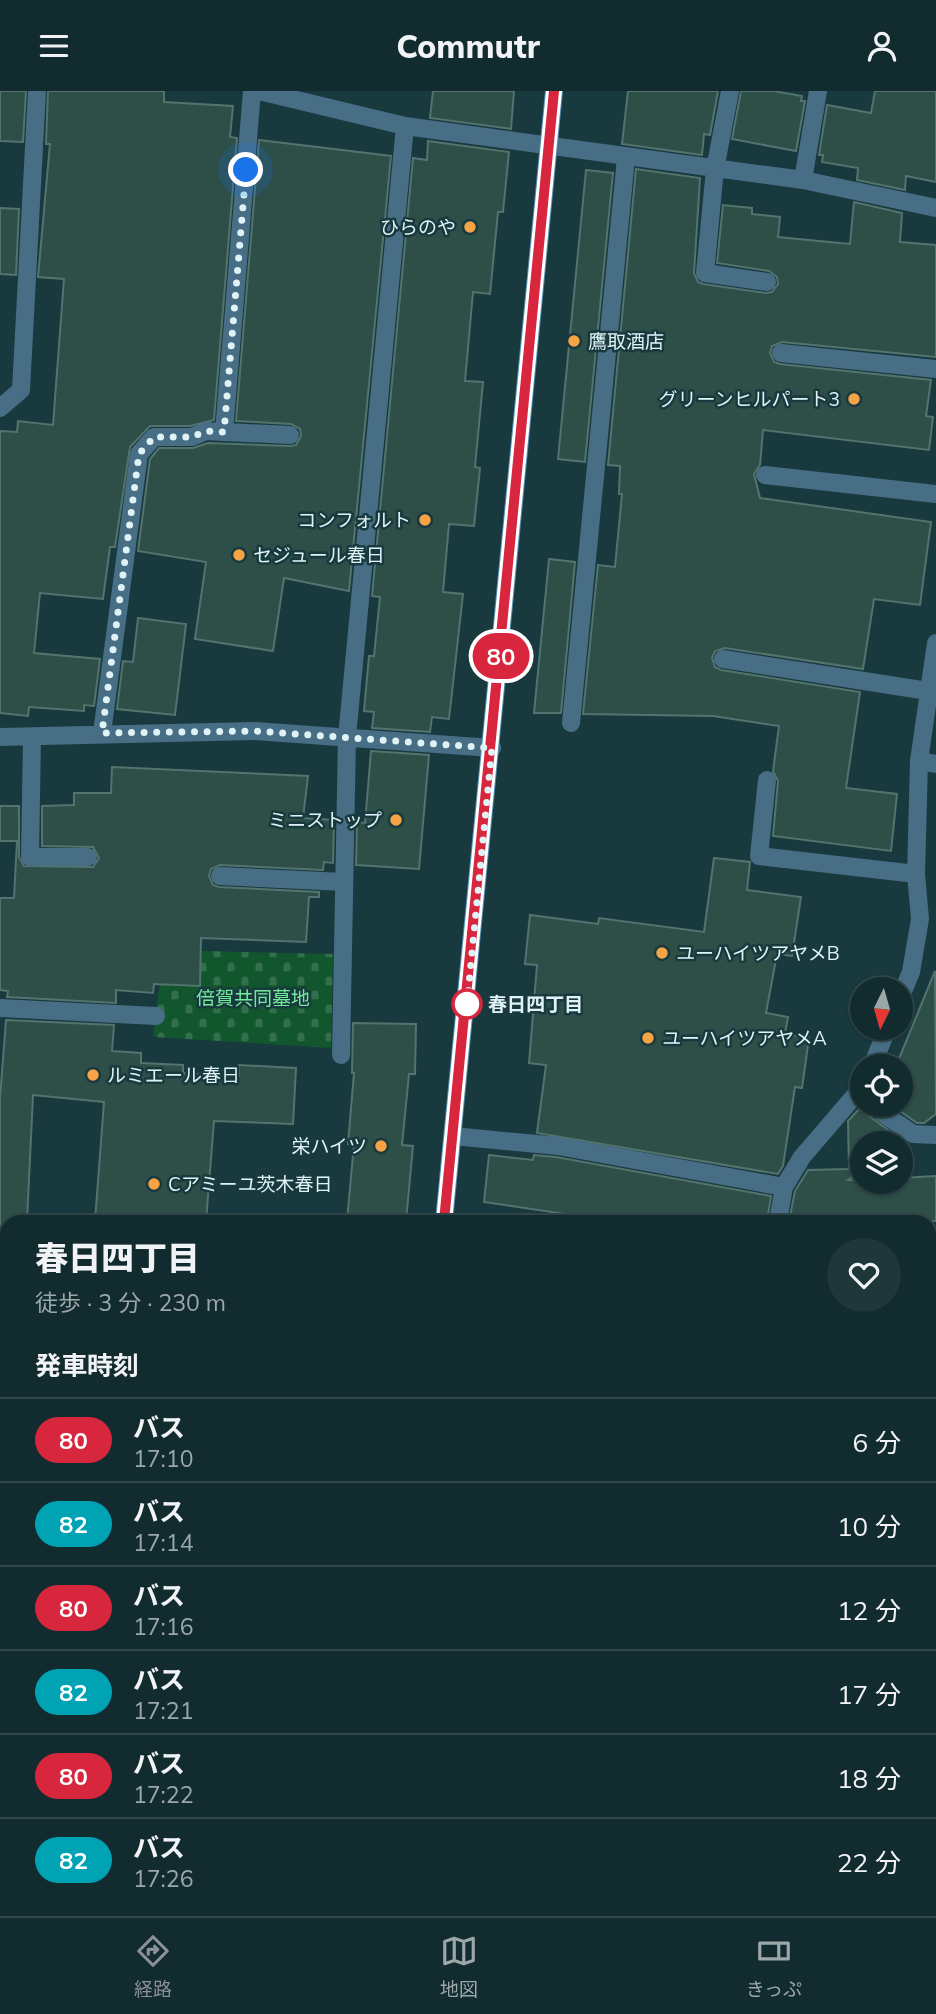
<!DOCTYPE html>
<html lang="ja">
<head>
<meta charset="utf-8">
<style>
  body { margin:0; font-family:Mulish,"Noto Sans JP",sans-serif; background:#1f373a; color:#f1f3f6; height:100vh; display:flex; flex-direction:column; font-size:26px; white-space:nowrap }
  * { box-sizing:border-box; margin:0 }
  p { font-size:23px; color:#9ca7aa }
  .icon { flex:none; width:38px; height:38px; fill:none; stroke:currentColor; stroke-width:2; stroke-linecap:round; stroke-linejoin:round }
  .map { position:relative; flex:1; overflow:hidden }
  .side { position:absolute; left:0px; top:1124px; width:936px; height:702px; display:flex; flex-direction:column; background:#122b2e; border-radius:21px 21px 0 0; box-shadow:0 2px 5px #0004,0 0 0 2px #31474a }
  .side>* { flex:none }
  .badge { padding:0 14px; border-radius:23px; font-size:24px; line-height:46px }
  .needle { width:46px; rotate:185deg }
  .buttons { position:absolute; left:850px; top:886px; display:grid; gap:14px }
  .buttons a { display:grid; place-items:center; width:63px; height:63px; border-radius:50%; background:#122b2e; box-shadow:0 2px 5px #0004,0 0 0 2px #31474a; font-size:35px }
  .you { position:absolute; width:35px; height:35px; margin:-18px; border:5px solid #fff; border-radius:50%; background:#1a73e8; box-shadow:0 0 0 10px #1a73e833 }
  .map>.badge { position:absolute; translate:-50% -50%; box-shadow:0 0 0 4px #fff }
  h2 { padding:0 35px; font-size:26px; line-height:63px }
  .round { display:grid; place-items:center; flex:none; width:74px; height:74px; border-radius:37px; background:#1f373a }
  .head { display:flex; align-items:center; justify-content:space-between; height:119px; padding:0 35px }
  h1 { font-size:33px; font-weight:800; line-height:52px }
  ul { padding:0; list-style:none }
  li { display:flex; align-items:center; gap:21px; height:84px; padding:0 35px; border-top:2px solid #31474a }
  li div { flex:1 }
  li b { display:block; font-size:26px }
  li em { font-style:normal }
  li .badge { min-width:77px; font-weight:700; text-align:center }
  header { display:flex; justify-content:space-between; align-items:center; height:91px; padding:0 35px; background:#122b2e; font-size:32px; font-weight:800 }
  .tab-bar { display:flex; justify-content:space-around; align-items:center; height:98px; border-top:2px solid #31474a; background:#122b2e; font-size:19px; color:#9ca7aa }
  .tab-bar a { display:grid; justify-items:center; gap:4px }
  .tab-bar .current { color:#8c9099 }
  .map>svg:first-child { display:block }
  .cemetery { fill:url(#cemetery-stones) }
  .building { fill:#2e4e48; stroke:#53746e; stroke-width:2 }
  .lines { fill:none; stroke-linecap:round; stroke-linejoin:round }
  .lane { stroke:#486e86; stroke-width:18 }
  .street { stroke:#486e86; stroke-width:18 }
  .secondary { stroke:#508eb5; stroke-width:18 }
  .line-casing { stroke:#fff; stroke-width:16 }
  .line { stroke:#d7263d; stroke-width:10 }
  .walk { stroke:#dff2f5; stroke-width:7; stroke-dasharray:0 12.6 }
  .poi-dot { fill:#f5a345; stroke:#18393e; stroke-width:2.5 }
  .stop-dot { fill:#fff; stroke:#d7263d; stroke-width:3.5 }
  .labels { text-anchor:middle; stroke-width:5; stroke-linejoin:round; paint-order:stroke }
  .poi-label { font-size:19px; fill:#dff2f5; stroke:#18393e; text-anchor:start }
  .park-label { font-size:19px; fill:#72ea99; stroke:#18393e }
  .stop-label { font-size:19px; font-weight:bold; fill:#dff2f5; stroke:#18393e; text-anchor:start }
</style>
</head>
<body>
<header><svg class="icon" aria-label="menu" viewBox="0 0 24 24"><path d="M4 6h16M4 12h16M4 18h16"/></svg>Commutr<svg class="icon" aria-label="person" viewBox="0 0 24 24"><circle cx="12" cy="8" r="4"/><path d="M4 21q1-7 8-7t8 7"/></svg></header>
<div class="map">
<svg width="936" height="1825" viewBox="0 0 936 1825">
  <defs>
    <pattern id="cemetery-stones" width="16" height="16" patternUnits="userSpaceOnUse" patternTransform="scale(1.75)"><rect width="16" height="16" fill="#11562d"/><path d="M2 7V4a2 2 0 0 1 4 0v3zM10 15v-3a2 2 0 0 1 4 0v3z" fill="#336f4c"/></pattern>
  </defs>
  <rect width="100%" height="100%" fill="#18393e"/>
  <path class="cemetery" d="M 164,859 L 333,863 L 331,957 L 153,946 Z"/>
  <path class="building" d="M 0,0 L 26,0 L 23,51 L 0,50 Z
    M 48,0 L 164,0 L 164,11 L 233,15 L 230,46 L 237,47 L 214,329 L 190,335 L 150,335 L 130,356 L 115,456 L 110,456 L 103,508 L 40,502 L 34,562 L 100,568 L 94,615 L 84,614 L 84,620 L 29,616 L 28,625 L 0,622 L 0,340 L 17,341 L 18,330 L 53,334 L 64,188 L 38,186 L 50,53 L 46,53 Z
    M 433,0 L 514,0 L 511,38 L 430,27 Z
    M 628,0 L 718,0 L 710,44 L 704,43 L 702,64 L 622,53 Z
    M 741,0 L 773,0 L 802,5 L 801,10 L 805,10 L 796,60 L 732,48 Z
    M 875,0 L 936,0 L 936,91 L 906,85 L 905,99 L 857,89 L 858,77 L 822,71 L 823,64 L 819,64 L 827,14 L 871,22 Z
    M 259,49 L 391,65 L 349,500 L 284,487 L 273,560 L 195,548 L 206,471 L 138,460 L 150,368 L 159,357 L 193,357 L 208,352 L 290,355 L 296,354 L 301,345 L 300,338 L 291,333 L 236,330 Z
    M 428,50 L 509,61 L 503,121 L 498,121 L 490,203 L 473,201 L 465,290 L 483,291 L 475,376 L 480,377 L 474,435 L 449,433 L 443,501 L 463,503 L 449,628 L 432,626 L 430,641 L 372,637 L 374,621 L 364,620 L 369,565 L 374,565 L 380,506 L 372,505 L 413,67 L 427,69 Z
    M 636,78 L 700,87 L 694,182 L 698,191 L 703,193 L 765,202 L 772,201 L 778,193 L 777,186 L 769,180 L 717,172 L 723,114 L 752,117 L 752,123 L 780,126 L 778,146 L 850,153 L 854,111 L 902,122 L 900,151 L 936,154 L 936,266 L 782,251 L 772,255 L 770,262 L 774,271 L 780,273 L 931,289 L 926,325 L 933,326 L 929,359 L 763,339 L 760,374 L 754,383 L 760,407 L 931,431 L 920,514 L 874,508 L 863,578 L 725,557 L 715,560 L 712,567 L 715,576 L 721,579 L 860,601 L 846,697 L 897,703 L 891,760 L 773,745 L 778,690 L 773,680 L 779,635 L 713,625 L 583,623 L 598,474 L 615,476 L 622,403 L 619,403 L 620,375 L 608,374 Z
    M 586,79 L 613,82 L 585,371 L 558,368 Z
    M 0,117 L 19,118 L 16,184 L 0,183 Z
    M 549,468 L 575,471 L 561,622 L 534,622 Z
    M 138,527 L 186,533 L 175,624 L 117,618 L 123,570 L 133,571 Z
    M 371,660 L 429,664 L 419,778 L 356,774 L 357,731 L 365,732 Z
    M 112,676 L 308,685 L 303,727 L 334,729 L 333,772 L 324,771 L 323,779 L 220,774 L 211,778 L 209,785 L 213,794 L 219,796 L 319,801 L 319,806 L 309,806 L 306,851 L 201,847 L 200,895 L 154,893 L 153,902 L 116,899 L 116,912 L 7,906 L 8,900 L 0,899 L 0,807 L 14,807 L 17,750 L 0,750 L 0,715 L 19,715 L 19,766 L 24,775 L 93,776 L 99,767 L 93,756 L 42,755 L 42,715 L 74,714 L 74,702 L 111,702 Z
    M 714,767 L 750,771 L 747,799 L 801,806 L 792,865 L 777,863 L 766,922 L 788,926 L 785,943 L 809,947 L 802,997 L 795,996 L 783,1075 L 778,1083 L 537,1042 L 546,974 L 529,972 L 537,874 L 525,873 L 530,824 L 598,833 L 599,827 L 704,841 Z
    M 935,880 L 936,1023 L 924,1032 L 917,1032 L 890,1013 L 901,1013 L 901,975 L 896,975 Z
    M 6,929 L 114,934 L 112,960 L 141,962 L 141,972 L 183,974 L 183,982 L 239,985 L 239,974 L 296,977 L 293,1033 L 214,1030 L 206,1130 L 95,1130 L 104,1011 L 33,1004 L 27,1130 L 7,1130 L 7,1179 L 0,1179 L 0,1007 Z
    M 353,932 L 416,933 L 415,983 L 409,983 L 402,1054 L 413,1055 L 406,1130 L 347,1130 L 354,1053 L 348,1053 L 354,982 L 352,982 Z
    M 859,1018 L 902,1049 L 898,1052 L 863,1052 L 863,1078 L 848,1089 L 901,1090 L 901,1087 L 936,1085 L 936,1130 L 789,1130 L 795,1100 L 808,1079 L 849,1078 L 848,1030 Z
    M 489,1064 L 533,1069 L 534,1064 L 556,1066 L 771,1105 L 767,1130 L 592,1130 L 592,1127 L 484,1111 Z"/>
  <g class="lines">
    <path class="lane" d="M 803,89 L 818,0
      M 765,384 L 936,403
      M 32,646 L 30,766 L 88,766
      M 347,646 L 405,35
      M 919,670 L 936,673
      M 767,689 L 759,765 L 916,783
      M 220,785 L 344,791
      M 869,1013 L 913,1043 L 936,1044
      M 453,1045 L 558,1055 L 784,1096
      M 0,1410 L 7,1411"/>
    <path class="street" d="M 259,0 L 405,35 L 803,89 L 936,117
      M 730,0 L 715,78 L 705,182 L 767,191
      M 781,262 L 936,278
      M 0,317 L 21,299 L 37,0
      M 224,341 L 290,344
      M 723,568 L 928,600
      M 571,632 L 626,67
      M 102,642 L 139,363 L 154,346 L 192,346 L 206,340 L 224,341 L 252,0
      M 0,646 L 255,640 L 492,657
      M 901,905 L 911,881 L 920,828 L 916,783 L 919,670 L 936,552
      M 0,917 L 156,925
      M 341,964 L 347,646
      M 872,975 L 888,936
      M 778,1130 L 784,1096 L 802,1066 L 863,995
      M 0,1238 L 7,1239
      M 929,1447 L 936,1431
      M 799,1818 L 801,1825"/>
    <path class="secondary" d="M 444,1130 L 554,0
      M 392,1825 L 392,1818"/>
  </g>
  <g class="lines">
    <defs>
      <path id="line" d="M 444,1130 L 554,0"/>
    </defs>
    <use href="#line" class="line-casing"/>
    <use href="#line" class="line"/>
    <path class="walk" d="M 246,79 L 224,341 L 206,340 L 192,346 L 154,346 L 139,363 L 102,642 L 255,640 L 492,657 L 467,913"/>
  </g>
  <g class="poi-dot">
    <circle cx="470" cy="136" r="7"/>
    <circle cx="574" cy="250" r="7"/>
    <circle cx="854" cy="308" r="7"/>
    <circle cx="425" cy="429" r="7"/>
    <circle cx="239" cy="464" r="7"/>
    <circle cx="396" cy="729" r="7"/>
    <circle cx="662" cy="862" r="7"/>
    <circle cx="648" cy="947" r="7"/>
    <circle cx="93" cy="984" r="7"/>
    <circle cx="381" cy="1055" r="7"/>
    <circle cx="154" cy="1093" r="7"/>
  </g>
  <circle class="stop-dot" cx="467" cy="913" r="14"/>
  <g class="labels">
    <g class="poi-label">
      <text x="456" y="143" text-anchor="end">ひらのや</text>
      <text x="588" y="257">鷹取酒店</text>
      <text x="840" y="315" text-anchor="end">グリーンヒルパート3</text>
      <text x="411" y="436" text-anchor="end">コンフォルト</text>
      <text x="253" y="471">セジュール春日</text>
      <text x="382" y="736" text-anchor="end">ミニストップ</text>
      <text x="676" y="869">ユーハイツアヤメB</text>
      <text x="662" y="954">ユーハイツアヤメA</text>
      <text x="107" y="991">ルミエール春日</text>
      <text x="367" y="1062" text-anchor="end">栄ハイツ</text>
      <text x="168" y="1100">Cアミーユ茨木春日</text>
    </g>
    <g class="park-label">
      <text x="253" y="914">倍賀共同墓地</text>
    </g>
    <g class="stop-label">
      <text x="488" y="920">春日四丁目</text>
    </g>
  </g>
</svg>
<div class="buttons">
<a><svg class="needle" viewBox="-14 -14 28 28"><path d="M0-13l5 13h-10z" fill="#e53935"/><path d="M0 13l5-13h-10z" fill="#9ca7aa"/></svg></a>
<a><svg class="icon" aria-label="locate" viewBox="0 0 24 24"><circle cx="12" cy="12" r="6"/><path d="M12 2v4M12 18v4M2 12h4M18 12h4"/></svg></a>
<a><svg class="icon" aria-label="layers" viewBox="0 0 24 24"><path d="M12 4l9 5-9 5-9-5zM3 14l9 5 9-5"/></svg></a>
</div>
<div class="you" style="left:246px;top:79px"></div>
<b class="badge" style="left:501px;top:565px;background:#d7263d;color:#fff">80</b>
<section class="side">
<div class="head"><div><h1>春日四丁目</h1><p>徒歩 · 3 分 · 230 m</p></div><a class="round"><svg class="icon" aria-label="heart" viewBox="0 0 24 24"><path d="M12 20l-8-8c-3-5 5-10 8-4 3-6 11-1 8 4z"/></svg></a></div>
<h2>発車時刻</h2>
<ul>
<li><span class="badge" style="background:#d7263d;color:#fff">80</span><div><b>バス</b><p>17:10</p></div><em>6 分</em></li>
<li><span class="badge" style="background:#00a3b4;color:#fff">82</span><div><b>バス</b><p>17:14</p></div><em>10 分</em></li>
<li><span class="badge" style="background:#d7263d;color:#fff">80</span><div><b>バス</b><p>17:16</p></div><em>12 分</em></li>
<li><span class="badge" style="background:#00a3b4;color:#fff">82</span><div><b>バス</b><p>17:21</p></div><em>17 分</em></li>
<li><span class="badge" style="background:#d7263d;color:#fff">80</span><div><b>バス</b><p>17:22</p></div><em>18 分</em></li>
<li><span class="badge" style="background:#00a3b4;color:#fff">82</span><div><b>バス</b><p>17:26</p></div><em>22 分</em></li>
</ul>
</section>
</div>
<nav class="tab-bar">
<a class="current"><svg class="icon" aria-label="directions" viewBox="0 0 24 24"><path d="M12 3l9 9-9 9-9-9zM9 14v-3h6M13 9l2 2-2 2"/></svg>経路</a>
<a><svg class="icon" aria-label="map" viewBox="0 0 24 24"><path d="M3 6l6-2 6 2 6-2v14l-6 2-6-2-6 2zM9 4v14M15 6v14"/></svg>地図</a>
<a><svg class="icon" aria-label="tickets" viewBox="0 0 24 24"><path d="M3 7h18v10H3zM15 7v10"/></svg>きっぷ</a>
</nav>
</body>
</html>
